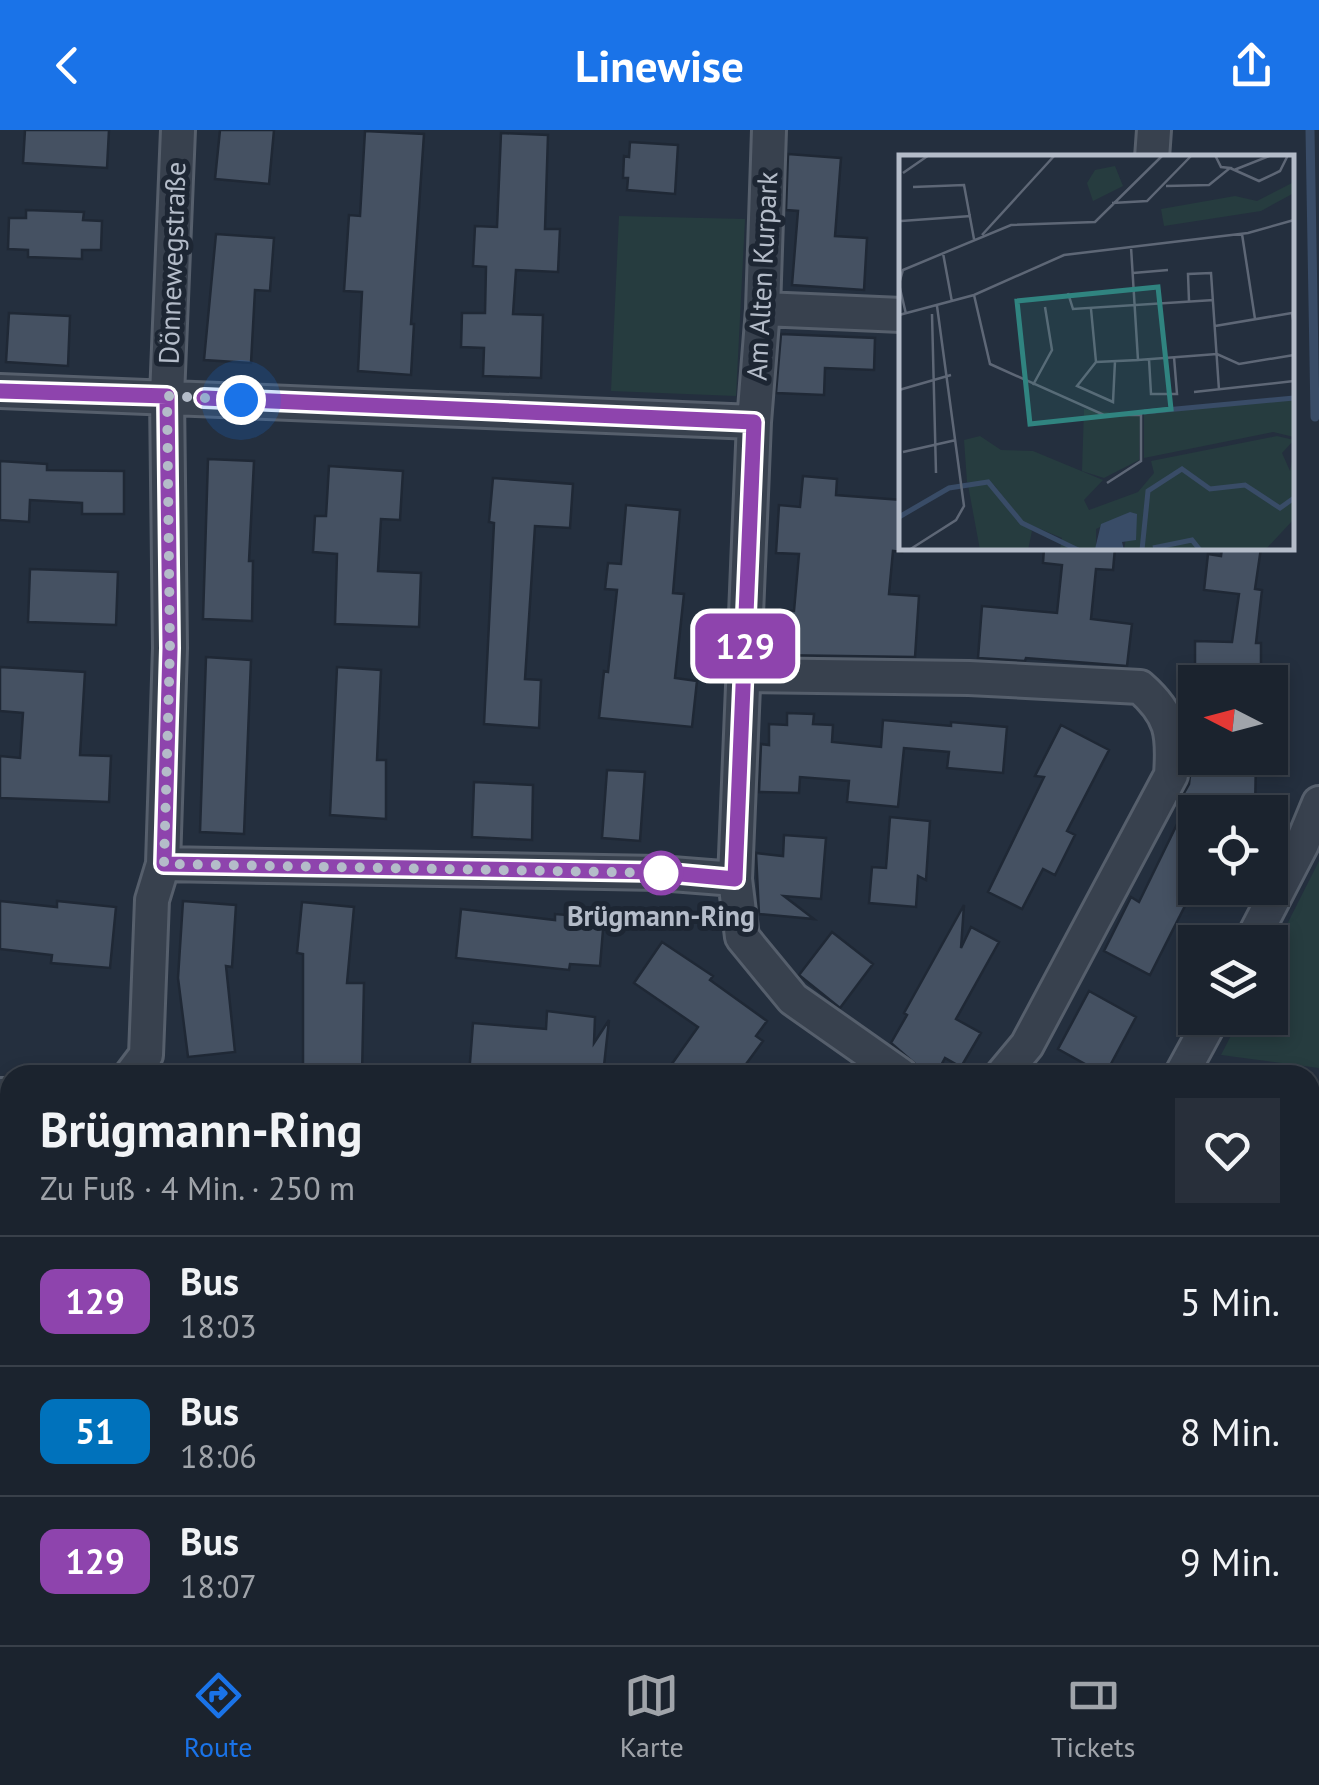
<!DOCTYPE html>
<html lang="de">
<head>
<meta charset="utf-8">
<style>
  body { margin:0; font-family:"PT Sans",sans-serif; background:#282f3a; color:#f1f3f6; height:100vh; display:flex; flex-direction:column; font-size:38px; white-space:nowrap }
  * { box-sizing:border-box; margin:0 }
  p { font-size:32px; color:#a0a4aa }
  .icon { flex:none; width:55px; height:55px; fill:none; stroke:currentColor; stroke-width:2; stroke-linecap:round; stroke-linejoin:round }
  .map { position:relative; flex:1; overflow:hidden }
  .drawer { position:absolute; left:0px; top:935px; width:1320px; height:580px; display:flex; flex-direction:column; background:#1b232e; border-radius:30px 30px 0 0; box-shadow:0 5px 15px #0003,0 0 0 2px #39404a }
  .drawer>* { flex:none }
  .badge { padding:0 20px; border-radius:15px; font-size:35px; line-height:65px }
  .needle { width:65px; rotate:276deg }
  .controls { position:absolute; left:1178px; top:535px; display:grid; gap:20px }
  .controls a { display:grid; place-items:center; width:110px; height:110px; border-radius:0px; background:#1b232e; box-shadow:0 5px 15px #0003,0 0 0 2px #39404a; font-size:50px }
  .you { position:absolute; width:50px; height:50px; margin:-25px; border:8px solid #fff; border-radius:50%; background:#1a73e8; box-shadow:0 0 0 15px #1a73e833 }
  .map>.badge { position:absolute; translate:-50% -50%; box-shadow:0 0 0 5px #fff }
  .round { display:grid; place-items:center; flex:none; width:105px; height:105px; border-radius:0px; background:#282f3a }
  .headline { display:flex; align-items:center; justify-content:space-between; height:170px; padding:0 40px }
  h1 { font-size:48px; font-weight:600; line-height:75px }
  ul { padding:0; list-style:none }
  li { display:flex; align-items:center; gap:30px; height:130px; padding:0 40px; border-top:2px solid #39404a }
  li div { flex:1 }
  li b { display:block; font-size:38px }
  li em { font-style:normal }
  li .badge { min-width:110px; font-weight:700; text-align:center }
  header { display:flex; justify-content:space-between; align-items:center; height:130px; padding:0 40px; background:#1a73e8; color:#fff; font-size:45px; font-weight:600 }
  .menu { display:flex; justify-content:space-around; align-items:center; height:140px; border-top:2px solid #39404a; background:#1b232e; font-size:28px; color:#a0a4aa }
  .menu a { display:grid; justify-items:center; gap:5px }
  .menu .active { color:#1a73e8 }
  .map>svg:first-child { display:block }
  .green { fill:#263c3f }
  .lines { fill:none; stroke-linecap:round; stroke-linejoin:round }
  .stream { stroke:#394c67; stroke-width:9 }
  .building { fill:#455162; stroke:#1f2835; stroke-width:2.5 }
  .minor-casing { stroke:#565f6c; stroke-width:38 }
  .minor { stroke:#38414e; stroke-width:32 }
  .line-casing { stroke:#fff; stroke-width:22 }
  .line { stroke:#8e44ad; stroke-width:15 }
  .walk { stroke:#b4bcc9; stroke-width:10; stroke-dasharray:0 18 }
  .stop-dot { fill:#fff; stroke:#8e44ad; stroke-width:5 }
  .labels { text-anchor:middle; stroke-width:10; stroke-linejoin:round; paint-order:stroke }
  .street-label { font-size:28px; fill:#b4bcc9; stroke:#1d2633 }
  .stop-label { font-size:28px; font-weight:bold; fill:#b4bcc9; stroke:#1d2633 }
  .inset-river { fill:none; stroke:#394c67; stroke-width:5 }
  .inset-road { fill:none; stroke:#5e6776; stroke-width:2.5 }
  .view { fill:#308480; fill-opacity:0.15; stroke:#308480; stroke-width:5 }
  .inset-edge { fill:none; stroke:#b4bcc9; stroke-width:5 }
</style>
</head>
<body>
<header><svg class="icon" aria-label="back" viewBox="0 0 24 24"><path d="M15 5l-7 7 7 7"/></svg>Linewise<svg class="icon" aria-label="share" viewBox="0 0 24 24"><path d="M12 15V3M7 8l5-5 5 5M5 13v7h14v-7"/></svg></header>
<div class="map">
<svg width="1319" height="1515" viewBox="0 0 1319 1515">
  <rect width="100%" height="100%" fill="#242f3e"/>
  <path class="green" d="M 619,86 L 745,89 L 736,266 L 611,261 Z
    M 1319,731 L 1319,938 L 1221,925 L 1240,888 L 1270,888 L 1270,828 Z"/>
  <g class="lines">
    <path class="stream" d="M 1310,0 L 1315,287"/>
  </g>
  <path class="building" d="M 25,0 L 109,0 L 107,38 L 23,33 Z
    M 220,0 L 274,0 L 269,54 L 215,49 Z
    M 365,1 L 424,4 L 411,194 L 414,194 L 411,245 L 358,241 L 362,162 L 344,161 L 349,85 L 360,86 Z
    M 501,3 L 548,5 L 545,99 L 560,99 L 558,142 L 516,140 L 513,184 L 543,185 L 541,248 L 483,246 L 484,218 L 461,217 L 462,183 L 485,183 L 486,137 L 473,136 L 475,96 L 497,97 Z
    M 630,12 L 678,15 L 675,64 L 627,60 L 628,48 L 623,48 L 624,26 L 629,27 Z
    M 788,24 L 841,28 L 835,106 L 867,108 L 864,160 L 792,155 L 798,81 L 786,80 Z
    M 26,80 L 84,82 L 83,90 L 102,91 L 101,120 L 82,120 L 82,129 L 28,127 L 28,120 L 8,119 L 9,88 L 26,88 Z
    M 216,104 L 274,108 L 270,161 L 255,160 L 251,233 L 204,230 Z
    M 9,183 L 70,186 L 68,236 L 6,232 Z
    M 781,204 L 875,208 L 874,240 L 825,238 L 824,265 L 776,263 Z
    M 208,329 L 254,331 L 249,431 L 253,431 L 252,491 L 203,489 Z
    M 0,331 L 47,334 L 47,340 L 124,341 L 124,384 L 82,384 L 82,373 L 30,370 L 29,392 L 0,390 Z
    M 329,336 L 403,341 L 400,390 L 381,389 L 378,441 L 421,443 L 419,497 L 335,494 L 337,424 L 313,422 L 315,386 L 326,386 Z
    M 803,346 L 837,349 L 836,365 L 902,370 L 902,422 L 893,421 L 889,464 L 919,466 L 915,527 L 772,525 L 776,480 L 794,481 L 799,424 L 776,423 L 779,375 L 800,377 Z
    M 493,348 L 573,354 L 570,398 L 535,396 L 525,549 L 541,550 L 539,598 L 484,594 L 494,393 L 489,392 Z
    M 626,375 L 680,380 L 673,463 L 684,464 L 675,548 L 697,551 L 692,597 L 599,588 L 604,541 L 608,542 L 617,460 L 605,459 L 608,433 L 621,434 Z
    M 1044,418 L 1115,418 L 1113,440 L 1096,439 L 1091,489 L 1132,494 L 1127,536 L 1026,528 L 1025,531 L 978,528 L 982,476 L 1057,483 L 1062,435 L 1043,433 Z
    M 1222,418 L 1261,418 L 1255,459 L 1262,460 L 1256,513 L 1261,513 L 1261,543 L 1250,543 L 1250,552 L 1195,552 L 1195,511 L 1232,512 L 1239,464 L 1204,460 L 1208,424 L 1221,426 Z
    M 30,439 L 118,442 L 116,495 L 28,492 Z
    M 206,527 L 251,530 L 244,704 L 200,702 Z
    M 0,537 L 85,542 L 80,625 L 111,626 L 109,672 L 0,668 L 0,626 L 20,628 L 23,583 L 0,581 Z
    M 337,537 L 381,540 L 377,630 L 386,630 L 386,689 L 330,685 Z
    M 787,583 L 814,584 L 813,594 L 833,595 L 832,612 L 881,617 L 883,590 L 951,596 L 951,592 L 1007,597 L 1003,643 L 947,638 L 949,622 L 904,618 L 898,677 L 847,672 L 849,651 L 800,647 L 799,663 L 759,662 L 761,614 L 769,615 L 769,594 L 787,595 Z
    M 1061,595 L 1109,620 L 1067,701 L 1075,705 L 1055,745 L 1043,739 L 1022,779 L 988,762 L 1044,647 L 1035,646 Z
    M 1192,628 L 1256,628 L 1255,682 L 1195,682 L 1195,756 L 1150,845 L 1104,821 L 1131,767 L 1139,772 L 1183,682 L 1179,682 L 1179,672 L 1189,654 Z
    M 607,640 L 645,642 L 640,711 L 602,708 Z
    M 474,652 L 533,655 L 532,710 L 472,707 Z
    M 890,687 L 930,691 L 926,750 L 918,746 L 916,777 L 869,773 L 872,737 L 886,738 Z
    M 784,705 L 826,708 L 821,769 L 784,766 L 814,789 L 759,784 L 756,723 L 783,726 Z
    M 0,771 L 57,777 L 57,771 L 116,777 L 110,838 L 51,833 L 52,825 L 0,819 Z
    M 183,771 L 236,775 L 232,837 L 226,836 L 235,922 L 188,927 L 178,848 Z
    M 302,772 L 354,777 L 347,853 L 364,853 L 362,945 L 303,945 L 303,824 L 297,823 Z
    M 964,775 L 961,818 L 971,797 L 999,812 L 956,889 L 981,903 L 961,937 L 945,928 L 936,945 L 928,945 L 891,913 L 907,885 L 904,883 Z
    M 461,779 L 555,790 L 555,784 L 604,788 L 600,836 L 570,834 L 569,840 L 456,828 Z
    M 832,802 L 873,834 L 840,878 L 799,845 Z
    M 662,812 L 713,846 L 710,850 L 767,891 L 756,906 L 763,911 L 738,945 L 664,945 L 698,897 L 634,853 Z
    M 1089,861 L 1136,887 L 1105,945 L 1058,919 Z
    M 547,881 L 595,887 L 594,913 L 609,890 L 603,945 L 469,945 L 473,893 L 546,899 Z"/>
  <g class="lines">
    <defs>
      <path id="minor" d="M 1152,28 L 1154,0
        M 763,179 L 902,185
        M 0,261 L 754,292 L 735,749 L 742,807 L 793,869 L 901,945
        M 754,292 L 763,179 L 769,0
        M 743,545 L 969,548 L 1140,557 C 1172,585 1174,604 1171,645 L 1027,915 L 1002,945
        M 163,734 L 659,743 L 735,749
        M 1251,812 L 1302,714 L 1319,673
        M 131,945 L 146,925 L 152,770 L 163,734 L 170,518 L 167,266 L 178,0
        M 1181,945 L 1212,888
        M 0,965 L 10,965
        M 865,1515 L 871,1505"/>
    </defs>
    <use href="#minor" class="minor-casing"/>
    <use href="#minor" class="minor"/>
  </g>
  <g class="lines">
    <defs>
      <path id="line" d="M 0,261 L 167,266 L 170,518 L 164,734 L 659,742 L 735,749 L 754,292 L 204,268"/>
    </defs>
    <use href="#line" class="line-casing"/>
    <use href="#line" class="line"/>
    <path class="walk" d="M 241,270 L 167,266 L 170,518 L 164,734 L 661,743"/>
  </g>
  <circle class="stop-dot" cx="661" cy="743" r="20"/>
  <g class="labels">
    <g class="street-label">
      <text transform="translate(172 133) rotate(-88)" y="10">Dönnewegstraße</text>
      <text transform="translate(762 146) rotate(-87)" y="10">Am Alten Kurpark</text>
    </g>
    <g class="stop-label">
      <text x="661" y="796">Brügmann-Ring</text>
    </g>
  </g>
  <g transform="translate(899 25)">
    <rect width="395" height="395" fill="#242f3e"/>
    <path d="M 216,11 L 224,31 L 194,46 L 188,28 L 196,15 ZM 395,27 L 395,38 L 362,56 L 265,71 L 262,54 L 336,41 L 358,46 ZM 395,243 L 395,282 L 374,277 L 245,303 L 245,257 ZM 185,254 L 241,261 L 240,305 L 205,323 L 183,316 ZM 81,281 L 102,295 L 134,296 L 204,325 L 185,345 L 190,355 L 239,337 L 255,318 L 252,306 L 378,281 L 395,285 L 383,298 L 391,316 L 395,296 L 395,364 L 366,395 L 225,395 L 231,357 L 197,374 L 197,395 L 161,395 L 163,383 L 124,367 L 95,330 L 68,327 L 65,285 ZM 88,329 L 133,376 L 129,395 L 81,395 L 69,330 Z" fill="#263c3f"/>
    <path d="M 231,357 L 238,359 L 237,385 L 223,387 L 225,395 L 196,394 L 202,369 Z" fill="#394c67"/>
    <path class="inset-river" d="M 245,257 L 395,243M 0,362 L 50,333 L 89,327 L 123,368 L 179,395M 254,393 L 293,385 L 301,395M 243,395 L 249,336 L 283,314 L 311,334 L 346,330 L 381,353 L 395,343"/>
    <path class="inset-road" d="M 331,13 L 360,26 L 381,16 L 389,0M 335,15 L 373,0M 4,18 L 30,0M 267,31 L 310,30 L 331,13 L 322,12 L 316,0M 14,32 L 65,30 L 75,84M 213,48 L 248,46 L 293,0M 2,66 L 72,61M 343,79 L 356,164M 83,80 L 156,0M 44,98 L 53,147M 234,118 L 269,115M 169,138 L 174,154 L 315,145M 75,140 L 91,209 L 205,260 L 242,260 L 242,306 L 208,328M 290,146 L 289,119 L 312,118 L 320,235M 192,154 L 197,207M 7,159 L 0,129 L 4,115 L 112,70 L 196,67 L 264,0M 33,159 L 37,318M 0,160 L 75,140 L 165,100 L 349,78 L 395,65M 316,171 L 393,158 L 395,170M 250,204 L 252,239 L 278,239 L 275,202M 239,205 L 318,199 L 340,209 L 395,200M 197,207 L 239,205 L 232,92M 197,207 L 178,231 L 214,247 L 216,206M 134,230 L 153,195 L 146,152M 0,235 L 52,220M 295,237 L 395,226M 4,297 L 57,285M 10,395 L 57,365 L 65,351 L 38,151"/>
    <path class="view" d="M 259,132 L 272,254 L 131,269 L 118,146 Z"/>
    <rect width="395" height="395" class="inset-edge"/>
  </g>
</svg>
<div class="controls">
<a><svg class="needle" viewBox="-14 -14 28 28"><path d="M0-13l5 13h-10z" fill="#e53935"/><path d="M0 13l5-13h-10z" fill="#a0a4aa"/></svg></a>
<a><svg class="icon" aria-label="locate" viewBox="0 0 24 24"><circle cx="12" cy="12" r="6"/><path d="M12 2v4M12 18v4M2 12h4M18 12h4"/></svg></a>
<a><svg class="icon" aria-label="layers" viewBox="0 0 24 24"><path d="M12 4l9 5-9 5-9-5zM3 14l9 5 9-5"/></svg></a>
</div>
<div class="you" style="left:241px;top:270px"></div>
<b class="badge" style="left:745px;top:516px;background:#8e44ad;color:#fff">129</b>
<section class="drawer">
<div class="headline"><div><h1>Brügmann-Ring</h1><p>Zu Fuß · 4 Min. · 250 m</p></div><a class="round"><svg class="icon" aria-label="heart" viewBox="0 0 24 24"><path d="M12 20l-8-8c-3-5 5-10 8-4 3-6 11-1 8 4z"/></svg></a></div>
<ul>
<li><span class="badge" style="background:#8e44ad;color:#fff">129</span><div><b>Bus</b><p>18:03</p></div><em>5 Min.</em></li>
<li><span class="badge" style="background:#0072bc;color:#fff">51</span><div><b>Bus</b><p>18:06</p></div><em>8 Min.</em></li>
<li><span class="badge" style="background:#8e44ad;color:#fff">129</span><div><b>Bus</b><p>18:07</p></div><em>9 Min.</em></li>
</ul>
</section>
</div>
<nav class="menu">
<a class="active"><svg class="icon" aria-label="directions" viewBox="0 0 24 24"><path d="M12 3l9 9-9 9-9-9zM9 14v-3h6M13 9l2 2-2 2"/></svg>Route</a>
<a><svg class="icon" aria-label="map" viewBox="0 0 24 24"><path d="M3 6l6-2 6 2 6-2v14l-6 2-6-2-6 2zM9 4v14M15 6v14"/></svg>Karte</a>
<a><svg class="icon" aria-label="tickets" viewBox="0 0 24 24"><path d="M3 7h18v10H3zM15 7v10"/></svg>Tickets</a>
</nav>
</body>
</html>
